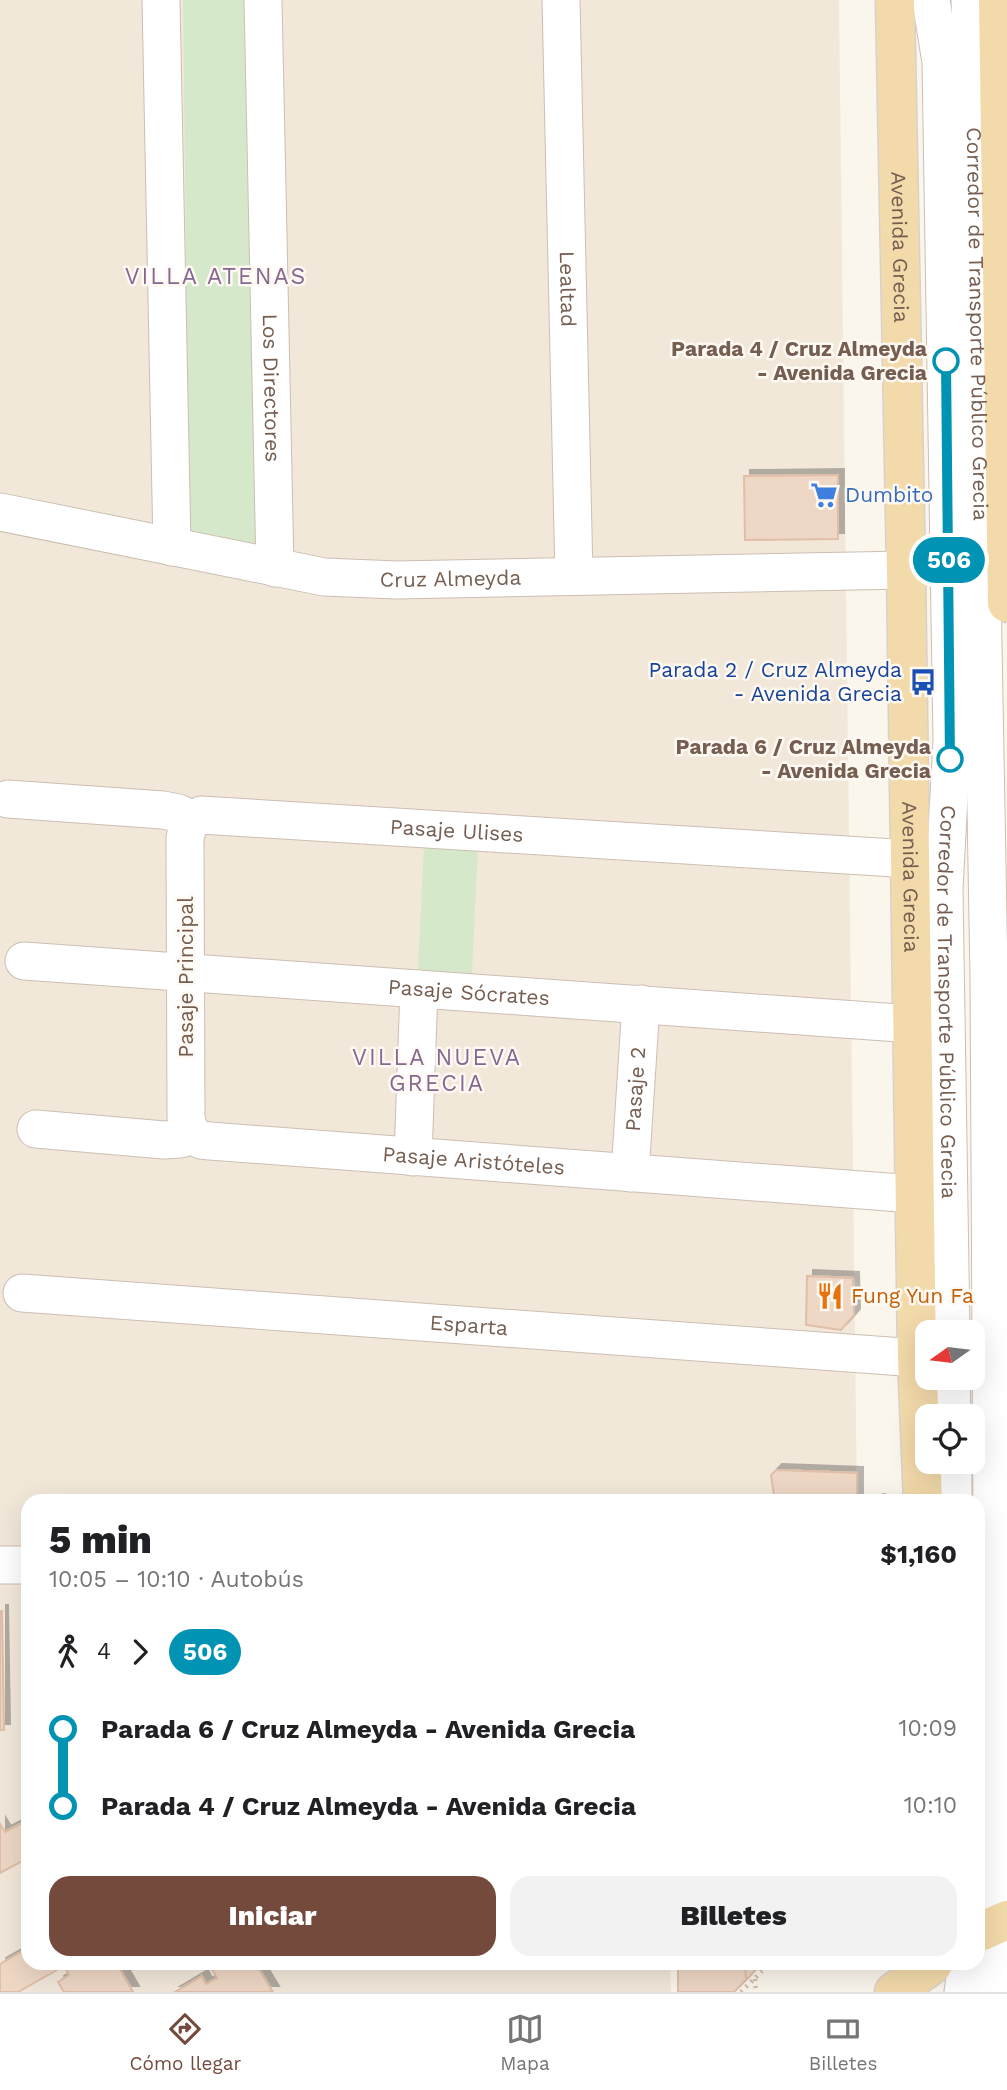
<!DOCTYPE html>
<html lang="es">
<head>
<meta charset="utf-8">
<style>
  body { margin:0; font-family:"Work Sans",sans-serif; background:#f2f2f2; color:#202124; height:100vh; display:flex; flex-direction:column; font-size:26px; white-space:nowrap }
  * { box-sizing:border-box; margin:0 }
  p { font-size:23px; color:#757577 }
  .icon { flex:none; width:38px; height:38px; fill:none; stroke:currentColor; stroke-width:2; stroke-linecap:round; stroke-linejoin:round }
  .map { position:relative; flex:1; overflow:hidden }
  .drawer { position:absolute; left:21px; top:1494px; width:964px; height:476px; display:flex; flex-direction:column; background:#fff; border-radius:21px; box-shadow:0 7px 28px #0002 }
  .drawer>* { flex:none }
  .badge { padding:0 14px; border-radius:23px; font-size:24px; line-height:46px }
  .needle { width:46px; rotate:256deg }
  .fabs { position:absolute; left:915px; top:1320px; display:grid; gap:14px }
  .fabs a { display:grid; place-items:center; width:70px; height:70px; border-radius:14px; background:#fff; box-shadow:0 7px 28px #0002; font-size:35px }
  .map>.badge { position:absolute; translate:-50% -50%; box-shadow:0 0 0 4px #fff }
  .legs { display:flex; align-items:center; gap:10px; height:77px; padding:0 28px; font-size:23px }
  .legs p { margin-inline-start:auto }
  .head { display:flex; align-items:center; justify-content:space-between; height:119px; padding:0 28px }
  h1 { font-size:38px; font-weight:800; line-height:52px }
  .primary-button { display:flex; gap:14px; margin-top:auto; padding:14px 28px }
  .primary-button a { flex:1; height:80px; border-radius:21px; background:#744a3d; color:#fff; font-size:28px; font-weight:800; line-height:80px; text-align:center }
  .primary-button a+a { background:#f2f2f2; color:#202124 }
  ul { padding:0 28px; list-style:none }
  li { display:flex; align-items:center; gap:24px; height:77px; font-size:26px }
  li i { display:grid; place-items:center; width:10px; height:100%; margin:0 9px; background:currentColor }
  li i::after { content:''; width:18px; height:18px; margin:-9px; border:5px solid; border-radius:50%; background:#fff }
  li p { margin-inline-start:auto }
  li:first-child i { background:linear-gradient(#0000 50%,currentColor 0) }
  li:last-child i { background:linear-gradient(currentColor 50%,#0000 0) }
  .tab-bar { display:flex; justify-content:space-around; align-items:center; height:98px; border-top:2px solid #e0e0e0; background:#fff; font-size:19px; color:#757577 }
  .tab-bar a { display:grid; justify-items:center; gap:4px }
  .tab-bar .selected { color:#744a3d }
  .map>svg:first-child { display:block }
  .residential { fill:#f2e8da }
  .green { fill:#d6e8ca }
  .building { fill:#eed7c5; stroke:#e0bea7; stroke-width:2; filter:url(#shadow) }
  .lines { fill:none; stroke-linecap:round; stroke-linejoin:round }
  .minor-casing { stroke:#cdbeb2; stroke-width:39 }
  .major-casing { stroke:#d8d2ce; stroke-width:41 }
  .path { stroke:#d4baa8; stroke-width:4.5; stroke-dasharray:2 5; stroke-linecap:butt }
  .minor { stroke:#fff; stroke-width:37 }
  .major { stroke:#f3daaa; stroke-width:38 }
  .line-1-casing { stroke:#fff; stroke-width:16 }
  .line-1 { stroke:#0093b3; stroke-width:10 }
  .stop-1-dot { fill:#fff; stroke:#0093b3; stroke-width:3.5 }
  .labels { text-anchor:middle; stroke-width:5; stroke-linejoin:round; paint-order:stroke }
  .street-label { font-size:21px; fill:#755e50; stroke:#fef9f2 }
  .stop-label { font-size:21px; font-weight:bold; fill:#755e50; stroke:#fef9f2; text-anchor:end }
  .shop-label { font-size:21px; fill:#366cbe; stroke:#fef9f2; text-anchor:start }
  .transit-label { font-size:21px; fill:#164399; stroke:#fef9f2; text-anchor:end }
  .food-label { font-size:21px; fill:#c56008; stroke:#fef9f2; text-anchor:start }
  .neighbourhood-label { font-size:23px; letter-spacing:2px; fill:#846890; stroke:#fef9f2 }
</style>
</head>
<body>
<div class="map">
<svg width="1007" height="1992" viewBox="0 0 1007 1992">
  <defs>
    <filter id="shadow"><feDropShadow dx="6" dy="-6" stdDeviation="0" flood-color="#0004"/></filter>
  </defs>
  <rect width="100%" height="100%" fill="#fbf6ec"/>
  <path class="residential" d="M 0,0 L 839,0 L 857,1501 L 28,1502 L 28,1964 L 670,1964 L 671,1992 L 0,1992 Z"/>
  <path class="green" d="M 183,0 L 249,0 L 256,547 L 189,533 Z
    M 424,843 L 478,846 L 472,973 L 418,970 Z"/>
  <path class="building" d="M 838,475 L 838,539 L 745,540 L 744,476 Z
    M 807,1276 L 853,1278 L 854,1315 L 841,1330 L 806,1325 Z
    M 776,1470 L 857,1473 L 857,1502 L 775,1502 L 771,1475 Z
    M 0,1611 L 2,1611 L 4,1730 L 0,1730 Z
    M 28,1820 L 28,1858 L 0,1873 L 0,1824 L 5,1832 Z
    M 28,1948 L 28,1964 L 117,1964 L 133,1992 L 64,1992 L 58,1982 L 69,1975 L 64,1966 L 18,1992 L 0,1992 L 0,1964 Z
    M 209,1964 L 256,1964 L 273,1992 L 175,1992 L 202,1976 L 206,1984 L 217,1978 Z
    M 678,1964 L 745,1964 L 746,1980 L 734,1992 L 678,1992 Z
    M 745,1964 L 761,1964 L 746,1980 Z"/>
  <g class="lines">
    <defs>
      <g id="minor">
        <path d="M 161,0 L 172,547"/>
        <path id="s1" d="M 263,0 L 275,568"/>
        <path id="s2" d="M 561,0 L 574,576"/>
        <path id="s3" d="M 931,0 L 941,62 L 952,740 L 944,889 L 951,1332"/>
        <path id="s4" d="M 970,0 L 973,87 L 989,976 L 993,1720 L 996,1847 L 995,1925 L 990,1992"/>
        <path id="s5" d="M 0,512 L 324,577 L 397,580 L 906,570"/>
        <path d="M 8,799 L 163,810 L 178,813 L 193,820"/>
        <path id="s6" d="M 24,961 L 913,1024"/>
        <path id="s7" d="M 36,1129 L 164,1140 L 180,1139 L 193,1135 L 201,1140 L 210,1141 L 914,1194"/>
        <path id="s8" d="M 193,1135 L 188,1127 L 186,1117 L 185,838 C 187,826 191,821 201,815 L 911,859"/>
        <path d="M 413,1157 L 419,989"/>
        <path id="s9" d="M 630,1173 L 641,1004"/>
        <path id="s10" d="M 22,1293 L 917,1358"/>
        <path d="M 951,1377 L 952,1416"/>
        <path d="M 953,1461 L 953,1502"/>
        <path d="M 0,1565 L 28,1565"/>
        <path d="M 963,1992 L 967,1964"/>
      </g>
      <g id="major">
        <path id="s11" d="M 895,0 L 906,570 L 917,1358 L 923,1502"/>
        <path d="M 998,0 L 1007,603"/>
        <path d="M 978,1933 L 1007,1920"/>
        <path d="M 894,1992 L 933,1964"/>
      </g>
    </defs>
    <use href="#minor" class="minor-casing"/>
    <use href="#major" class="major-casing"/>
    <path class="path" d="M 884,1502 L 884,1488
      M 755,1979 L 756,1992
      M 741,1992 L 769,1964"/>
    <use href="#minor" class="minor"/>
    <use href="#major" class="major"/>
  </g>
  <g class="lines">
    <defs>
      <path id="line-1" d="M 946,361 L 950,759"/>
    </defs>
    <use href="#line-1" class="line-1-casing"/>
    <use href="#line-1" class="line-1"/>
  </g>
  <defs>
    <symbol id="supermarket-bare" viewBox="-9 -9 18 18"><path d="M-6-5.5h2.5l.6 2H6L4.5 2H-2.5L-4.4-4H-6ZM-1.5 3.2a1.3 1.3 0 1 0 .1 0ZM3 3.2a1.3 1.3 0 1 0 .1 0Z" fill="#3f7fe0" stroke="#fef9f2" stroke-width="2.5" paint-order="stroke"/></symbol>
    <symbol id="bus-bare" viewBox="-9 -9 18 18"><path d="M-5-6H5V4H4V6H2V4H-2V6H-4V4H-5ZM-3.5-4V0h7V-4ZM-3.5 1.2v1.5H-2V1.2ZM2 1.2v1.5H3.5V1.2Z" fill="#1a4fb4" stroke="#fef9f2" stroke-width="2.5" paint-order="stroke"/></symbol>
    <symbol id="restaurant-bare" viewBox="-9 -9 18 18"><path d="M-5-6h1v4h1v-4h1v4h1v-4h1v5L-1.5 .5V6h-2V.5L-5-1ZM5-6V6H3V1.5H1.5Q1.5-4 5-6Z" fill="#e8710a" stroke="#fef9f2" stroke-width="2.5" paint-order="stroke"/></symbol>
  </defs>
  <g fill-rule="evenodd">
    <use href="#supermarket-bare" x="805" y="476" width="38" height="38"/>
    <use href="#bus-bare" x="904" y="663" width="38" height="38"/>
    <use href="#restaurant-bare" x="811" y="1277" width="38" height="38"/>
  </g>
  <g class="stop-1-dot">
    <circle cx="946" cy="361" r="12"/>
    <circle cx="950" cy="759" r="12"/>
  </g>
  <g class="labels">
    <g class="street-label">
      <text dy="7" stroke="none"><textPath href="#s11" startOffset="247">Avenida Grecia</textPath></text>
      <text dy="7" stroke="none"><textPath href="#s2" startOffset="289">Lealtad</textPath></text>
      <text dy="7" stroke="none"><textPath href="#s4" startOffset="324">Corredor de Transporte Público Grecia</textPath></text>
      <text dy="7" stroke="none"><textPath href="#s1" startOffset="388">Los Directores</textPath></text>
      <text dy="7" stroke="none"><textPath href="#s5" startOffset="457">Cruz Almeyda</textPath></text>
      <text dy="7" stroke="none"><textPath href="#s8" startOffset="584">Pasaje Ulises</textPath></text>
      <text dy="7" stroke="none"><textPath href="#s11" startOffset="877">Avenida Grecia</textPath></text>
      <text transform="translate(186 977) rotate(-90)" y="7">Pasaje Principal</text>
      <text dy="7" stroke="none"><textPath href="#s6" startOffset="446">Pasaje Sócrates</textPath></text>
      <text dy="7" stroke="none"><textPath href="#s3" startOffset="1003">Corredor de Transporte Público Grecia</textPath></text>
      <text dy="7" stroke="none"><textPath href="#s9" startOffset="84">Pasaje 2</textPath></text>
      <text dy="7" stroke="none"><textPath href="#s7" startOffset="441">Pasaje Aristóteles</textPath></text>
      <text dy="7" stroke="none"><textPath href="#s10" startOffset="448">Esparta</textPath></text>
    </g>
    <g class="stop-label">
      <text x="927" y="356">Parada 4 / Cruz Almeyda<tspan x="927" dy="24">- Avenida Grecia</tspan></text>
      <text x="931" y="754">Parada 6 / Cruz Almeyda<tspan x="931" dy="24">- Avenida Grecia</tspan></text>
    </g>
    <g class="shop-label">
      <text x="845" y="502">Dumbito</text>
    </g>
    <g class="transit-label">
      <text x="902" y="677">Parada 2 / Cruz Almeyda<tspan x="902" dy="24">- Avenida Grecia</tspan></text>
    </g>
    <g class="food-label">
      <text x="851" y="1303">Fung Yun Fa</text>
    </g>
    <g class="neighbourhood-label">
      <text x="216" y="284">VILLA ATENAS</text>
      <text x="437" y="1065">VILLA NUEVA<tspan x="437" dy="26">GRECIA</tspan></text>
    </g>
  </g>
</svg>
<div class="fabs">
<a><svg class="needle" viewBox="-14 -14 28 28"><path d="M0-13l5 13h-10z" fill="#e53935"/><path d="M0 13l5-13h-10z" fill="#757577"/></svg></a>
<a><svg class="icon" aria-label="locate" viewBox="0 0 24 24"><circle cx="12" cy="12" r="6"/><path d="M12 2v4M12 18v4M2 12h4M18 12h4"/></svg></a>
</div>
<b class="badge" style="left:949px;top:560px;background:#0093b3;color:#fff">506</b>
<section class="drawer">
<div class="head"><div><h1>5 min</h1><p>10:05 – 10:10 · Autobús</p></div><b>$1,160</b></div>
<div class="legs"><svg class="icon" aria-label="walk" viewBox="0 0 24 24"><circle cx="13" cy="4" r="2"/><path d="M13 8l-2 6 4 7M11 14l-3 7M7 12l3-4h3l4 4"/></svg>4<svg class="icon" aria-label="forward" viewBox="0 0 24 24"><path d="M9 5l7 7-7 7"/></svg><b class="badge" style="background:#0093b3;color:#fff">506</b></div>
<ul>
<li><i style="color:#0093b3"></i><b>Parada 6 / Cruz Almeyda - Avenida Grecia</b><p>10:09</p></li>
<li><i style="color:#0093b3"></i><b>Parada 4 / Cruz Almeyda - Avenida Grecia</b><p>10:10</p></li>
</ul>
<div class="primary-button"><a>Iniciar</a><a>Billetes</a></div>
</section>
</div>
<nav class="tab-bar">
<a class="selected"><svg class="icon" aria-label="directions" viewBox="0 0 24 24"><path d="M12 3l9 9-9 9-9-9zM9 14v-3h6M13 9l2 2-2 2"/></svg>Cómo llegar</a>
<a><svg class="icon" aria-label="map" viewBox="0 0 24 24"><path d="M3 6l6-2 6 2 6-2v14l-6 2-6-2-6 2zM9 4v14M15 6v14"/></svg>Mapa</a>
<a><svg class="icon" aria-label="tickets" viewBox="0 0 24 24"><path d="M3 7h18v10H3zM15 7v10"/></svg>Billetes</a>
</nav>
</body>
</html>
